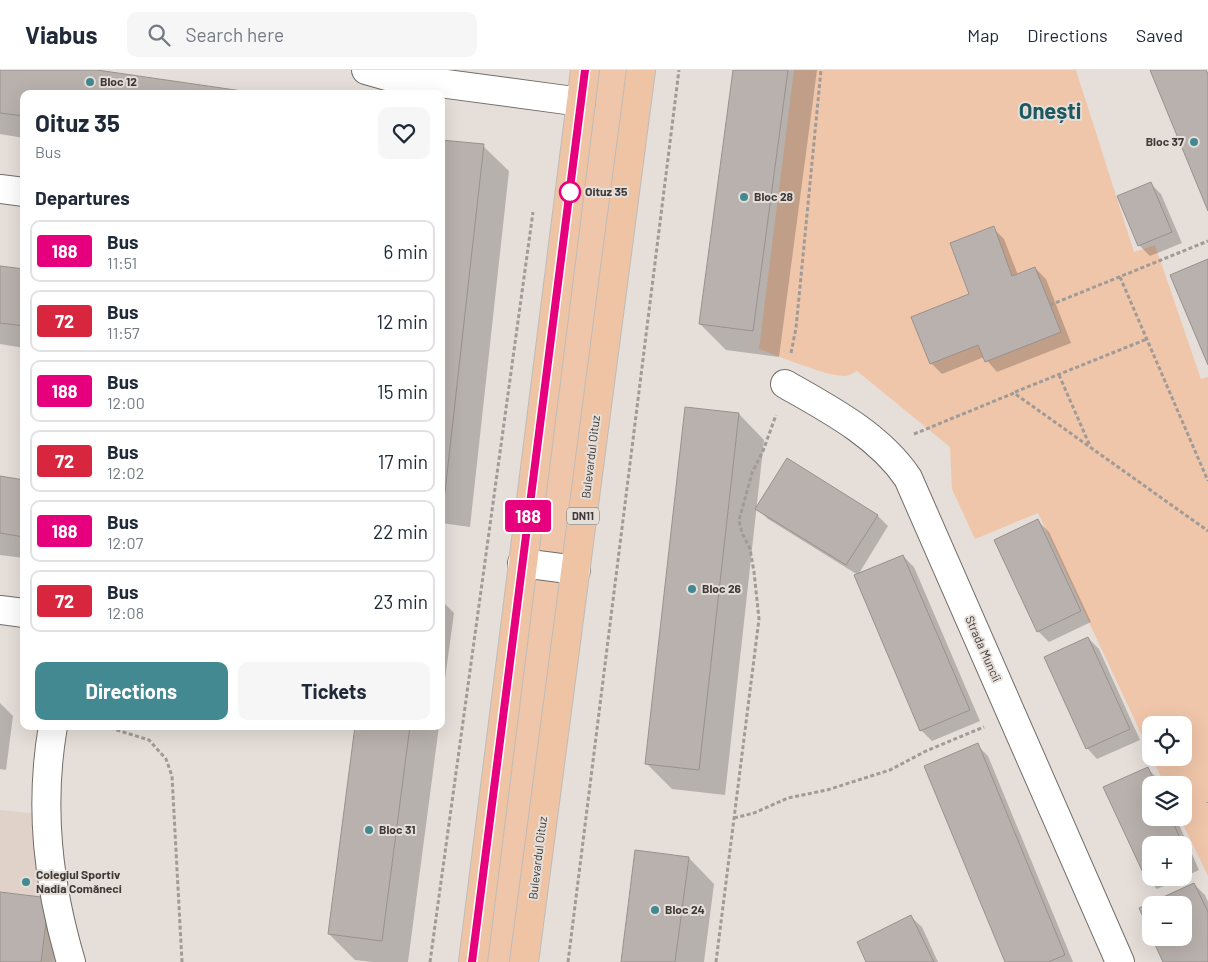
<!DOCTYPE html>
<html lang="en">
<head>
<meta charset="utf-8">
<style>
  body { margin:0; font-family:Barlow,sans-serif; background:#f6f6f7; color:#1f2937; height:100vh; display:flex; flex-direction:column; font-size:19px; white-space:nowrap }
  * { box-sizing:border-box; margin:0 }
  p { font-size:16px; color:#747a83 }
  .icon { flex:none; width:28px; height:28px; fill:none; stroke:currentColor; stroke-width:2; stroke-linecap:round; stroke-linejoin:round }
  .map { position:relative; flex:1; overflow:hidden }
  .side { position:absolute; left:20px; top:20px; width:425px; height:640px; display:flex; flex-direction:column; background:#fff; border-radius:10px; box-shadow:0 5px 20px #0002 }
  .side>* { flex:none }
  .badge { padding:0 10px; border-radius:4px; font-size:18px; line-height:32px }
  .tools { position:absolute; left:1142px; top:646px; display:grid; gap:10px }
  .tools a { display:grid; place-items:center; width:50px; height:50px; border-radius:10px; background:#fff; box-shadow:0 5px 20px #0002; font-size:25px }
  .map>.badge { position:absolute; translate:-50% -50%; box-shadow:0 0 0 2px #fff }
  h2 { padding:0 15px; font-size:19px; line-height:45px }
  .round { display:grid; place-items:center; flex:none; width:52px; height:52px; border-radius:10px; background:#f6f6f7 }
  .head { display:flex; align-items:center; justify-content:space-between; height:85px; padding:0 15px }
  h1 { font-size:24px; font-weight:700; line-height:38px }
  .cta { display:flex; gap:10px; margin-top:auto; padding:10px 15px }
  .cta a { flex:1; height:58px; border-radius:10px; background:#428992; color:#fff; font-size:20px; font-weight:700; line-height:58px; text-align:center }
  .cta a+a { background:#f6f6f7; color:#1f2937 }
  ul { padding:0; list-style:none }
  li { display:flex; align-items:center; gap:15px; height:62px; margin:0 10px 8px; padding:0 5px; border:2px solid #e0e1e3; border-radius:10px }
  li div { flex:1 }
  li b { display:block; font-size:19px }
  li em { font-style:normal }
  li .badge { min-width:55px; font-weight:700; text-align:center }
  header { display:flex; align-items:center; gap:30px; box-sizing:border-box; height:70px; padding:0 25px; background:#fff; border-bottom:1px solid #e0e1e3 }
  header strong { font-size:24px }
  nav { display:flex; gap:28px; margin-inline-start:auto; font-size:18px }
  .search { width:350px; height:45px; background:#f6f6f7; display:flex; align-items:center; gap:12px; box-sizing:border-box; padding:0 18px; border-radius:10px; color:#747a83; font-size:19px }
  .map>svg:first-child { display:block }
  .built { fill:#e0d2c8 }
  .green { fill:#f0c6aa }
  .shadow { fill:#0003 }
  .building { fill:#b9b1ad; stroke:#98918d }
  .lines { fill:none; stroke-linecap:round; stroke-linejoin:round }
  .minor-casing { stroke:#736d68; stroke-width:30 }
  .major-casing { stroke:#bdbcbb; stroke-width:30 }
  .path { stroke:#a19b98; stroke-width:3; stroke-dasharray:4 2.5; stroke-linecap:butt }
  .minor { stroke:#fff; stroke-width:28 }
  .major { stroke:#efc4a4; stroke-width:28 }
  .line-casing { stroke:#fff; stroke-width:11 }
  .line { stroke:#e6007e; stroke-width:8 }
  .poi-dot { fill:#428992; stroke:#e5ded9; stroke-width:2 }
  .stop-dot { fill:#fff; stroke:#e6007e; stroke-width:2.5 }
  .labels { text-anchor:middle; stroke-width:4; stroke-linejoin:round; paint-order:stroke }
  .shield { fill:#e5ded9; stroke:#6f6b68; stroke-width:1 }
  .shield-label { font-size:11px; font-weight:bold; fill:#3d3a38 }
  .poi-label { font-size:12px; font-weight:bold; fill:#3d3a38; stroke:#e5ded9; text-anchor:start }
  .stop-label { font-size:12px; font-weight:bold; fill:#3d3a38; stroke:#e5ded9; text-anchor:start }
  .street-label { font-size:12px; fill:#3d3a38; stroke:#e5ded9 }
  .town-label { font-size:22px; font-weight:bold; fill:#1f5960; stroke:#e5ded9 }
</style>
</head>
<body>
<header>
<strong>Viabus</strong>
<div class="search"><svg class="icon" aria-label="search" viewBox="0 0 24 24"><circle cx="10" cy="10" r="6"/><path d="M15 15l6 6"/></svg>Search here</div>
<nav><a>Map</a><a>Directions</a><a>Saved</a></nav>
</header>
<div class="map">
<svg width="1208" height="892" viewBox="0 0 1208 892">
  <rect width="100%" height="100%" fill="#e5ded9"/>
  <path class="built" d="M 0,740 L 46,745 L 58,845 L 53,892 L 0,892 Z"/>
  <path class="green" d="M 585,0 L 641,0 L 524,892 L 473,892 Z
    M 794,0 L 1076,0 L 1134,182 L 1155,175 L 1201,309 L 1208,307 L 1208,806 L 1180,748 L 1184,748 L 1184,715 L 1165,715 L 1152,688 L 1184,688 L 1184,655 L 1151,655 L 1151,685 L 1038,443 L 975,469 L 952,419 L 950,377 L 857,301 C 853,303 850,305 846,306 C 827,307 778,286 759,279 Z"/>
  <path class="shadow" d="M 0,0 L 88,0 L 24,24 L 24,68 L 0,64 Z
    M 734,0 L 817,0 L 779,287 L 726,280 L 700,254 Z
    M 441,71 L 483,76 L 509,101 L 470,457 L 441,453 Z
    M 1150,113 L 1161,124 L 1182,173 L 1150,186 L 1139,175 Z
    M 993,158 L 1004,169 L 1018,205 L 1035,198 L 1046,209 L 1071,273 L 997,302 L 984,287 L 942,304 L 931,293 L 971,225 Z
    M 0,197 L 24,200 L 24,278 L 0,274 Z
    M 739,344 L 764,370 L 725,725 L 672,719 L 647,694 Z
    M 788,390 L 878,446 L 888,456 L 858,505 L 903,486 L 914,497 L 980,651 L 932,671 L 921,660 L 858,505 L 768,449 L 757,438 Z
    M 0,408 L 24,411 L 24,488 L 0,485 Z
    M 1038,451 L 1049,462 L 1091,552 L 1049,572 L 1038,561 Z
    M 441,530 L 454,543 L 441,638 Z
    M 1088,568 L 1099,579 L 1140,670 L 1097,689 L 1087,678 Z
    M 0,633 L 13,646 L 6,700 L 0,699 Z
    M 357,656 L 439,656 L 408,892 L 373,892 L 355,890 L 329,864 Z
    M 977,675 L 988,686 L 1073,892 L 1007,892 Z
    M 1147,698 L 1158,709 L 1161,715 L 1151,715 L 1151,748 L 1176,748 L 1199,800 L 1184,807 L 1184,775 L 1151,775 L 1151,808 L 1183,808 L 1157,819 L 1147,809 Z
    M 689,788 L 714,814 L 704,892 L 622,892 Z
    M 1194,814 L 1205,825 L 1208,832 L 1208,892 L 1165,892 L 1154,868 L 1184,868 L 1184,835 L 1151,835 L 1151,862 L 1140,839 Z
    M 0,823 L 48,829 L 58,892 L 0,892 Z
    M 911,847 L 922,857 L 938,892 L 868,892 Z"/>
  <path class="building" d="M 0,0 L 97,0 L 263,24 L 24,24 L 24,46 L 0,43 Z
    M 733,0 L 788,0 L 753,261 L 699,254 Z
    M 1150,0 L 1206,0 L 1208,4 L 1208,141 Z
    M 441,70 L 484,74 L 444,431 L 441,431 Z
    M 1151,112 L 1172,162 L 1138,176 L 1117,126 Z
    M 994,156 L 1012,206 L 1035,197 L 1061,262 L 985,292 L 978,275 L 930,294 L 911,247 L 969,224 L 950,173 Z
    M 1208,189 L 1208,295 L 1170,205 Z
    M 0,196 L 24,199 L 24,256 L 0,253 Z
    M 685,337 L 739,343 L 699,700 L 645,694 Z
    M 787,388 L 878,445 L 846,495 L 755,439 Z
    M 0,406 L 24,410 L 24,467 L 0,463 Z
    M 1038,449 L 1081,541 L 1037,562 L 994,470 Z
    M 903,485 L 970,640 L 920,661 L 854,505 Z
    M 1088,567 L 1130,659 L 1086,679 L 1044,587 Z
    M 355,656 L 410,656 L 382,871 L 328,864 Z
    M 978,673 L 1065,885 L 1048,892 L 1005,892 L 924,696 Z
    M 1148,697 L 1156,715 L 1151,715 L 1151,748 L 1171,748 L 1183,775 L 1151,775 L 1151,807 L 1146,809 L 1103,717 Z
    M 1184,776 L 1190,789 L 1184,791 Z
    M 635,780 L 689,787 L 675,892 L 621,892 Z
    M 1194,813 L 1208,842 L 1208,892 L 1163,892 L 1152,868 L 1184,868 L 1184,835 L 1151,835 L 1151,865 L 1139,838 Z
    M 0,822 L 49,828 L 41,892 L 0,892 Z
    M 911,845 L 934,892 L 866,892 L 857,872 Z"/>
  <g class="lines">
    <defs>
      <path id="minor" d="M 366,0 L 387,6 L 581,32
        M 0,119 L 24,122
        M 785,314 C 829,339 879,365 908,408 L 1120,892
        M 522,493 L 576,500
        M 0,540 L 24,543
        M 53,656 C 39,737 48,814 71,892"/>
      <path id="major" d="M 473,892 L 585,0
        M 524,892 L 641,0"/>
    </defs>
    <use href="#minor" class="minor-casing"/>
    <use href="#major" class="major-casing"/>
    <path class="path" d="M 1120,207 L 1208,411
      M 1050,235 L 1208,171
      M 791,283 L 796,258 L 821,0
      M 1059,305 L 1090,376
      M 1015,322 L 1147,269
      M 914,364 L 1014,323 L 1208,461
      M 104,656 L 149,670 L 166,689 L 172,706 L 182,892
      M 1208,732 L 1208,733
      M 734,748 L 754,743 L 788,728 L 827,720 L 890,700 L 926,681 L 984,657
      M 430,892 L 533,142
      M 568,892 L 679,0
      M 716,892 L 759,549 L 754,502 L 750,479 L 742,463 L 739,450 L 752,403 L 763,381 L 776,345"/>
    <use href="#minor" class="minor"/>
    <use href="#major" class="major"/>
  </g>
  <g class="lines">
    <defs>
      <path id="line" d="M 472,892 L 585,0"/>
    </defs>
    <use href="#line" class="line-casing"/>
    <use href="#line" class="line"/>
  </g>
  <g class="poi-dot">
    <circle cx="90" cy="12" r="5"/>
    <circle cx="1194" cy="72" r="5"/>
    <circle cx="744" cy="127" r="5"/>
    <circle cx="692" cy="519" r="5"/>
    <circle cx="369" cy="760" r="5"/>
    <circle cx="26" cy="812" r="5"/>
    <circle cx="655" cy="840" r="5"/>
  </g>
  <circle class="stop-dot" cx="570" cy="122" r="10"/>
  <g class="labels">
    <rect class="shield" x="567" y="437.5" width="32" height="17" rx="4"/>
    <g class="shield-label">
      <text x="583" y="450">DN11</text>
    </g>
    <g class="poi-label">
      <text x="100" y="16">Bloc 12</text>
      <text x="1184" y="76" text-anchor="end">Bloc 37</text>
      <text x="754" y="131">Bloc 28</text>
      <text x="702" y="523">Bloc 26</text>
      <text x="379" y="764">Bloc 31</text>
      <text x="36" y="809">Colegiul Sportiv<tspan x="36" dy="14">Nadia Comăneci</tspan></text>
      <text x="665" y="844">Bloc 24</text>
    </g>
    <g class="stop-label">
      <text x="585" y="126">Oituz 35</text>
    </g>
    <g class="street-label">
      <text transform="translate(591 387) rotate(-83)" y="4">Bulevardul Oituz</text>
      <text transform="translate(983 579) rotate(66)" y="4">Strada Muncii</text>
      <text transform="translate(538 788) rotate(-83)" y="4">Bulevardul Oituz</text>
    </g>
    <g class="town-label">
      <text x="1050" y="49">Onești</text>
    </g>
  </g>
</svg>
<div class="tools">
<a><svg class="icon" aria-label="locate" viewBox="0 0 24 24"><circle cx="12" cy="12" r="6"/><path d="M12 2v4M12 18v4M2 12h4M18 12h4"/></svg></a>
<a><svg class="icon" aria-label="layers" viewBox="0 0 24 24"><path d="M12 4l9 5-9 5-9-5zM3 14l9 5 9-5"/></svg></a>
<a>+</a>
<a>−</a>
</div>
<b class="badge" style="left:528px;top:446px;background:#e6007e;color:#fff">188</b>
<section class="side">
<div class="head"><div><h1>Oituz 35</h1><p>Bus</p></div><a class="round"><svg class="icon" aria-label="heart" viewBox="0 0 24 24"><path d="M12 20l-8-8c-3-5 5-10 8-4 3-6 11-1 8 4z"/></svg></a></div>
<h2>Departures</h2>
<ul>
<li><span class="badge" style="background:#e6007e;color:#fff">188</span><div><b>Bus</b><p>11:51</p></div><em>6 min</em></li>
<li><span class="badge" style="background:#d7263d;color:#fff">72</span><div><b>Bus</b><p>11:57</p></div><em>12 min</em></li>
<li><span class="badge" style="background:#e6007e;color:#fff">188</span><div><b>Bus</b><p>12:00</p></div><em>15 min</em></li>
<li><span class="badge" style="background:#d7263d;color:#fff">72</span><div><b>Bus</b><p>12:02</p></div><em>17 min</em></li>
<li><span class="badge" style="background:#e6007e;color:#fff">188</span><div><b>Bus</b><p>12:07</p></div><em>22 min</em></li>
<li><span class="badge" style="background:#d7263d;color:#fff">72</span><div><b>Bus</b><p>12:08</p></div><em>23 min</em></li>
</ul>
<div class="cta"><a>Directions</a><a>Tickets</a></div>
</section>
</div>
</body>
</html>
